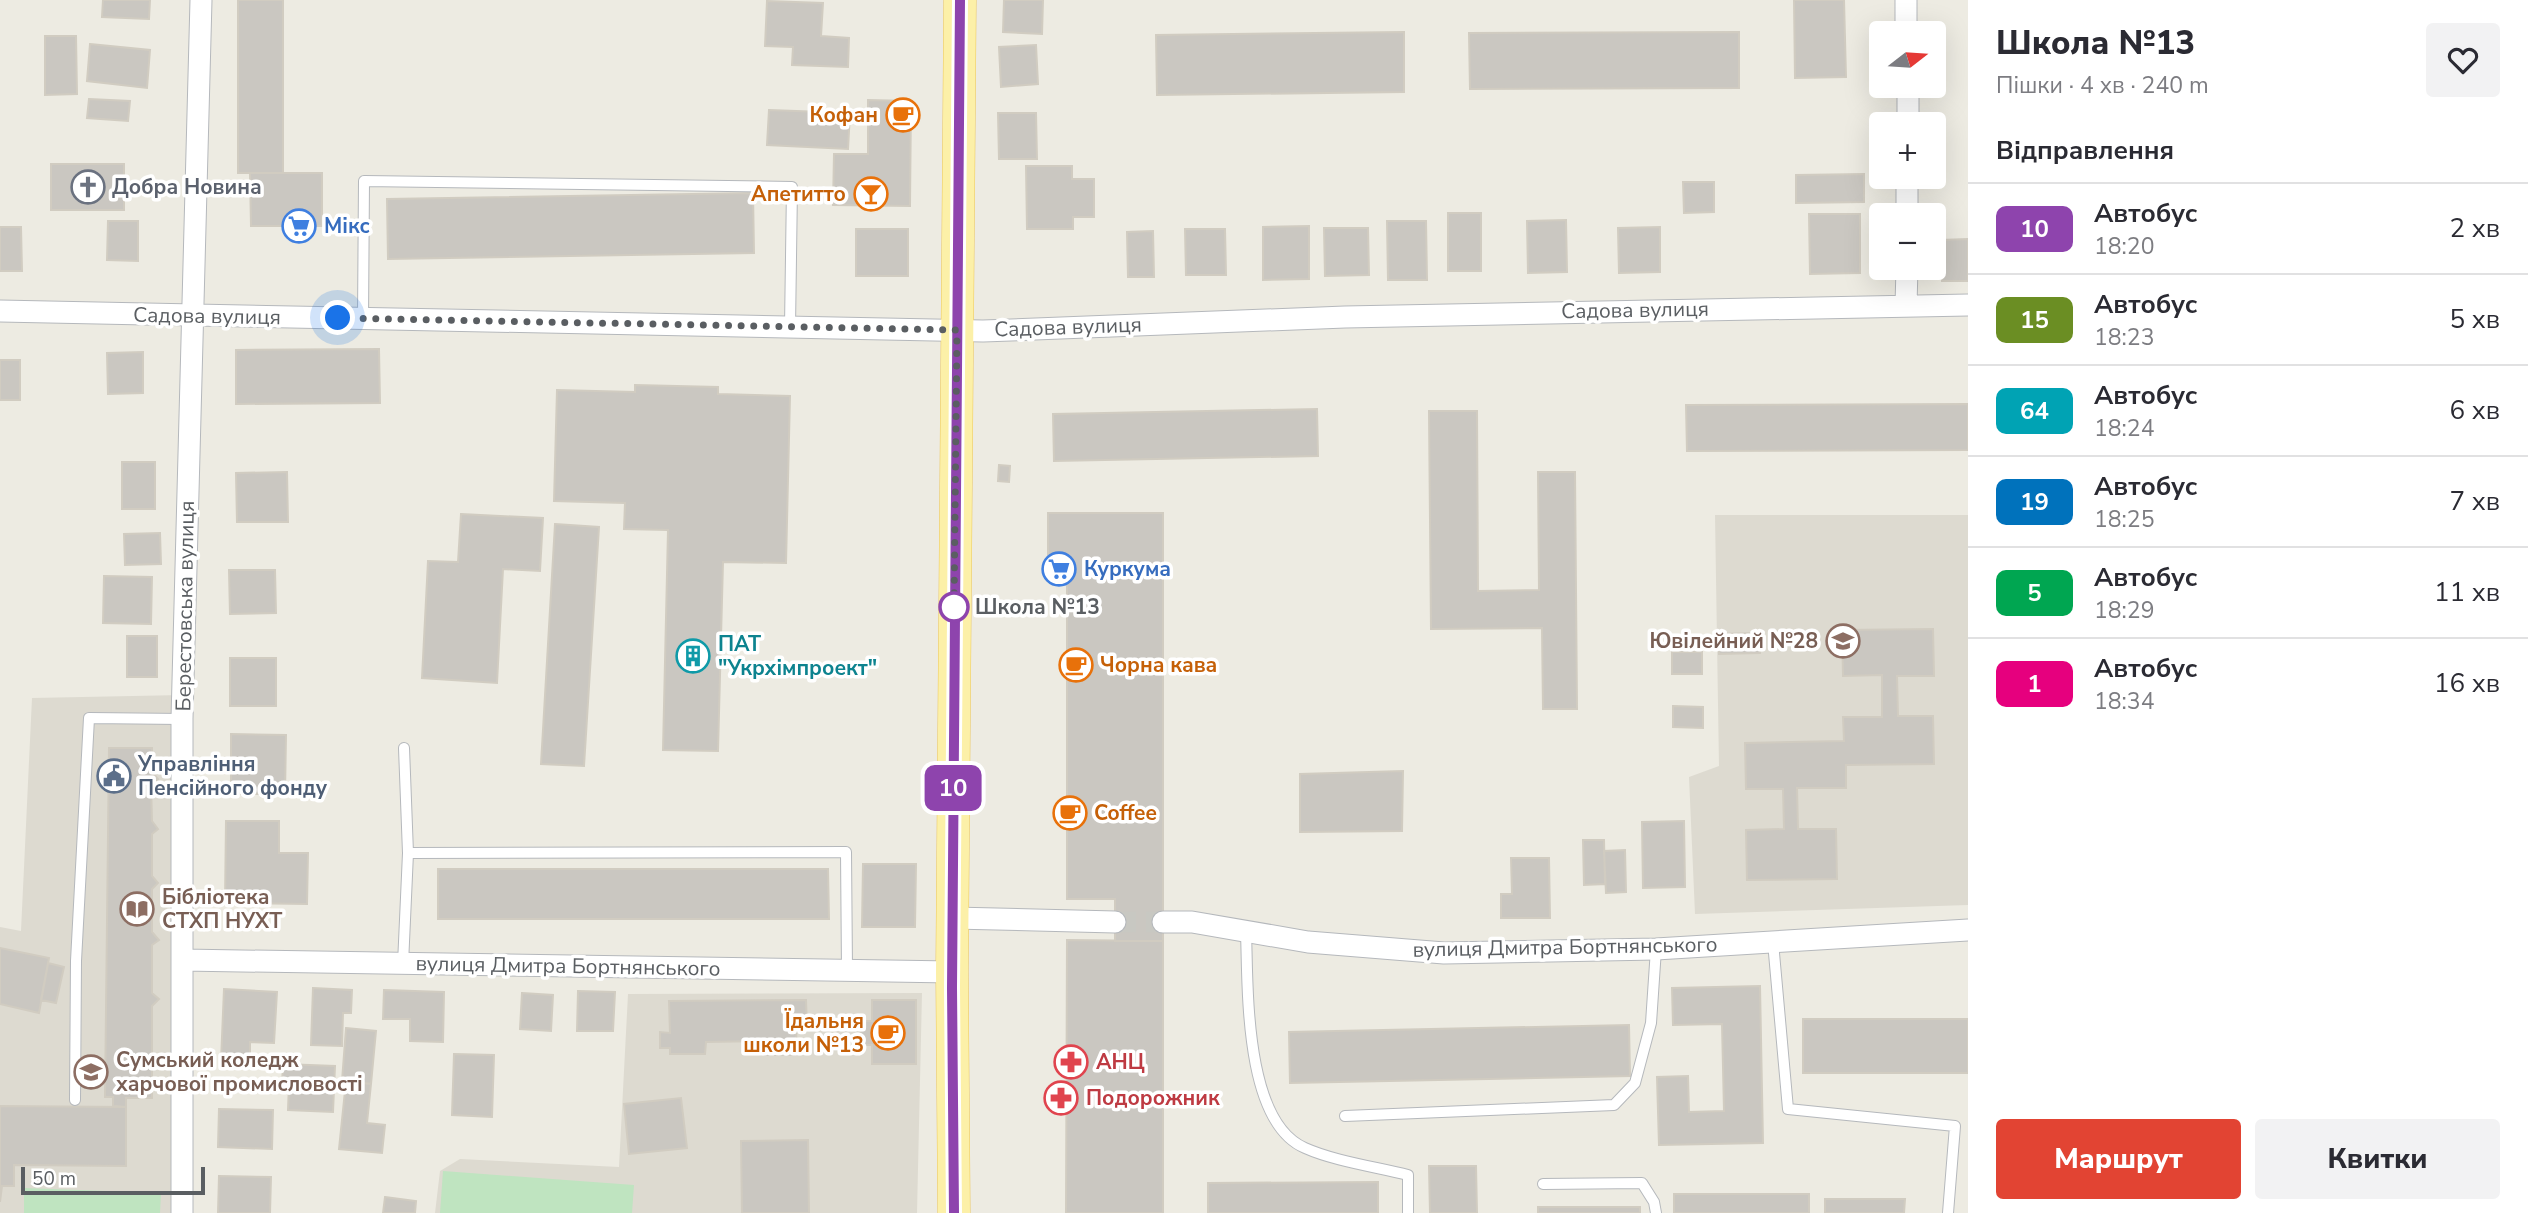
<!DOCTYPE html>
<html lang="uk">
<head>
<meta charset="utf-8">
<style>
  body { margin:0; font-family:"Nunito Sans",sans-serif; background:#f2f2f3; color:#2b2b33; height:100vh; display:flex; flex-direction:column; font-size:26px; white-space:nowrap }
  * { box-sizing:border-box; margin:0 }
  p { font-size:23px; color:#7c7c81 }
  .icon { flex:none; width:38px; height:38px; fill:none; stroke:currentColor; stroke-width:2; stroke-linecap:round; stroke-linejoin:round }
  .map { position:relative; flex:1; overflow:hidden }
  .drawer { display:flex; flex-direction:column; background:#fff; width:560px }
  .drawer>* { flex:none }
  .badge { padding:0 14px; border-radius:10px; font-size:24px; line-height:46px }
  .needle { width:46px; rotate:73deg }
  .fabs { position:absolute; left:1869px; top:21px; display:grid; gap:14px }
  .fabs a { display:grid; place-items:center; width:77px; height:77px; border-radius:7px; background:#fff; box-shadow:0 7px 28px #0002; font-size:35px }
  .scale { position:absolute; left:21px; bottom:18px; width:184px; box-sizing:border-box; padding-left:7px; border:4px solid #5a5e62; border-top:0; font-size:19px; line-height:24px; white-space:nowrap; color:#5a5e62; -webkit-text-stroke:5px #fff; paint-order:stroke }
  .you { position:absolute; width:35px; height:35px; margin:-18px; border:5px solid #fff; border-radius:50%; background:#1a73e8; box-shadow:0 0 0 10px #1a73e833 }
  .map>.badge { position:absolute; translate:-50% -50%; box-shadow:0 0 0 4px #fff }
  h2 { padding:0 28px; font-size:26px; line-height:63px }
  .round { display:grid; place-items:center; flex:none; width:74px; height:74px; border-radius:7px; background:#f2f2f3 }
  .summary { display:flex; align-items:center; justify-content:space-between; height:119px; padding:0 28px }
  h1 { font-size:33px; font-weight:800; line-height:52px }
  .action { display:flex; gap:14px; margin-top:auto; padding:14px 28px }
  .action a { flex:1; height:80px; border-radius:7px; background:#e24433; color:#fff; font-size:28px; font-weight:800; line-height:80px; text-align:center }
  .action a+a { background:#f2f2f3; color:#2b2b33 }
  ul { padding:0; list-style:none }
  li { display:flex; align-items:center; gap:21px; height:91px; padding:0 28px; border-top:2px solid #e1e1e2 }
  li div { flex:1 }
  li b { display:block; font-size:26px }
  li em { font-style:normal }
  li .badge { min-width:77px; font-weight:700; text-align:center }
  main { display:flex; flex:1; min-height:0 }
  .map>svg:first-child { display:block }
  .education { fill:#dddad0 }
  .green { fill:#bfe4c0 }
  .building { fill:#cac7c1; stroke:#d1ccc1; stroke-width:2 }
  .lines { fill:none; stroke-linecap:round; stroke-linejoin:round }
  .minor-tunnel { stroke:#c8c8c2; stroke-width:21; stroke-dasharray:21 10; stroke-linecap:butt }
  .service-casing { stroke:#b5b8bc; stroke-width:12 }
  .minor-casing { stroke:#b5b8bc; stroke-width:23 }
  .primary-casing { stroke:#ecc75c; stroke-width:33 }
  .service { stroke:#fff; stroke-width:10 }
  .minor { stroke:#fff; stroke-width:21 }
  .primary { stroke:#fcf0a8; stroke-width:32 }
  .line-casing { stroke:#fff; stroke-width:16 }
  .line { stroke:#8e44ad; stroke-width:10 }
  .walk { stroke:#5a5e62; stroke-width:7; stroke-dasharray:0 12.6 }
  .stop-dot { fill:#fff; stroke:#8e44ad; stroke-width:3.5 }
  .labels { text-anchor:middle; stroke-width:7; stroke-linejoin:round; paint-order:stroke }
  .food-label { font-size:21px; font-weight:bold; fill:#c56008; stroke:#fff; text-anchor:end }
  .worship-label { font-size:21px; font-weight:bold; fill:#5b616d; stroke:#fff; text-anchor:start }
  .shop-label { font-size:21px; font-weight:bold; fill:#366cbe; stroke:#fff; text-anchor:start }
  .street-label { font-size:21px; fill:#5a5e62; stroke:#fff }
  .stop-label { font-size:21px; font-weight:bold; fill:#5a5e62; stroke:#fff; text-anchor:start }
  .education-label { font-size:21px; font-weight:bold; fill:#785e54; stroke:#fff; text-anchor:start }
  .culture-label { font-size:21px; font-weight:bold; fill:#0d838f; stroke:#fff; text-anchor:start }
  .service-label { font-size:21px; font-weight:bold; fill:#4e5e75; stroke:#fff; text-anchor:start }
  .health-label { font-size:21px; font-weight:bold; fill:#be3a42; stroke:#fff; text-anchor:start }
</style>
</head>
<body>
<main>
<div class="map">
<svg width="1968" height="1213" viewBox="0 0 1968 1213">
  <rect width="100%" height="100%" fill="#edebe2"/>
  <path class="education" d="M 1715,515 L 1968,515 L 1968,905 L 1695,914 L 1689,777 L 1719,766 Z
    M 183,695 L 181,1213 L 0,1213 L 0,927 L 21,931 L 32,698 Z
    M 922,993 L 917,1213 L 435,1213 L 440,1171 L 460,1159 L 619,1167 L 628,994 Z"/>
  <path class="green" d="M 443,1171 L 634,1185 L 632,1213 L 440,1213 Z
    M 24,1188 L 161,1193 L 160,1213 L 24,1213 Z"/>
  <path class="building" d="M 103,0 L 150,0 L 149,19 L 102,17 Z
    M 238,0 L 283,0 L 283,173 L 238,173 Z
    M 1004,0 L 1043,0 L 1042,34 L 1003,32 Z
    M 1794,0 L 1844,0 L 1846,77 L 1795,78 Z
    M 767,1 L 823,3 L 821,36 L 849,38 L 848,67 L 792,65 L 793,47 L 765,46 Z
    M 1404,32 L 1404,92 L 1157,95 L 1156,35 Z
    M 1739,32 L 1739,88 L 1470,89 L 1469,33 Z
    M 45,36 L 76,36 L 77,94 L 45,95 Z
    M 90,44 L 150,50 L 147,88 L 87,81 Z
    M 1036,45 L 1038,84 L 1001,87 L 999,47 Z
    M 89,99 L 130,101 L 128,121 L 87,118 Z
    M 868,100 L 911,101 L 910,206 L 833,205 L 834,154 L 868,154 Z
    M 769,110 L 850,113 L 848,149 L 767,145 Z
    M 998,113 L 1036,113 L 1037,159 L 999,159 Z
    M 51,164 L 124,164 L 124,210 L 51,210 Z
    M 1026,166 L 1072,166 L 1072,179 L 1094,179 L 1094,217 L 1073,217 L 1073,229 L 1027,229 Z
    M 250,173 L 322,173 L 322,226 L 251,226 Z
    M 1864,174 L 1864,202 L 1796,203 L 1796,175 Z
    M 1683,182 L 1714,182 L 1714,212 L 1684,213 Z
    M 753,193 L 754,253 L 388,259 L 387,199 Z
    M 1448,213 L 1481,213 L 1481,271 L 1448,271 Z
    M 1809,214 L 1860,214 L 1860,273 L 1810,274 Z
    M 1566,220 L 1567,272 L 1528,273 L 1527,221 Z
    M 108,221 L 138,221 L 138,261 L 107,260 Z
    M 1387,221 L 1426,221 L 1427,280 L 1388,280 Z
    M 1309,226 L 1309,279 L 1263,280 L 1263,227 Z
    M 0,227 L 21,227 L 22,271 L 0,271 Z
    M 1660,227 L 1660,272 L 1619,273 L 1618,228 Z
    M 1324,228 L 1368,228 L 1369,275 L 1325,276 Z
    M 856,229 L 908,229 L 908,276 L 856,276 Z
    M 1185,229 L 1225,229 L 1226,275 L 1186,275 Z
    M 1153,231 L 1154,277 L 1128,277 L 1127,232 Z
    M 1968,239 L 1968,281 L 1942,281 L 1941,240 Z
    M 379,349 L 380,403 L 236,404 L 236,350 Z
    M 143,352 L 143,393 L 108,394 L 107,353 Z
    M 0,360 L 20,360 L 20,400 L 0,400 Z
    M 635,385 L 718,387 L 718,394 L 790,396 L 786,563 L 723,562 L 718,751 L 663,750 L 668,530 L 624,529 L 625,503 L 554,501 L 557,390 L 635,392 Z
    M 1968,404 L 1968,450 L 1687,451 L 1686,405 Z
    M 1317,409 L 1318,456 L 1054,461 L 1053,414 Z
    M 1429,411 L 1477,411 L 1478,591 L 1539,590 L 1538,472 L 1575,472 L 1577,709 L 1543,709 L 1542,628 L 1431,629 Z
    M 122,462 L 155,462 L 155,509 L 122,509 Z
    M 999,465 L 1010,466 L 1009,482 L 998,481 Z
    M 287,472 L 288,522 L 237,522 L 236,473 Z
    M 1048,513 L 1163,513 L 1163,941 L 1115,941 L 1115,899 L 1067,899 L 1067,579 L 1048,579 Z
    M 461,514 L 543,518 L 540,571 L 503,569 L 497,683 L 422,678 L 428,561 L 458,562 Z
    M 555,524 L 599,527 L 584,766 L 541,764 Z
    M 160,533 L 161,564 L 125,565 L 124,534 Z
    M 229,570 L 275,570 L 276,613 L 230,614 Z
    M 104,576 L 152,577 L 151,624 L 103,623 Z
    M 1933,629 L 1934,676 L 1897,676 L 1898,716 L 1933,716 L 1934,764 L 1846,765 L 1846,788 L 1797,788 L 1798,829 L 1836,829 L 1837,879 L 1747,880 L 1746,830 L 1784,829 L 1783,789 L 1746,789 L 1745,743 L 1844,741 L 1843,717 L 1882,717 L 1882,675 L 1843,676 L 1842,630 Z
    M 1760,633 L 1760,653 L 1719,654 L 1719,634 Z
    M 127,636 L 157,636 L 157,677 L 127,677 Z
    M 1672,652 L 1702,652 L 1702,674 L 1672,674 Z
    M 230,658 L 276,658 L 276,706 L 230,706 Z
    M 1673,706 L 1703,707 L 1703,728 L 1673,727 Z
    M 231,734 L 286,735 L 285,794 L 231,794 Z
    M 109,748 L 152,748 L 152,772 L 158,779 L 151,784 L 152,821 L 158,829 L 152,834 L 152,876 L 158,883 L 152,889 L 152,932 L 159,940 L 152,945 L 152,993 L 159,999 L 152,1006 L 152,1054 L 159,1061 L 152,1067 L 152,1098 L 126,1098 L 126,1107 L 113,1106 L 113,1097 L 105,1097 Z
    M 1403,771 L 1402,831 L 1300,832 L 1300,774 Z
    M 226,821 L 279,821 L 279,853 L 308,853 L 307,904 L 225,903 Z
    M 1684,821 L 1685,887 L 1643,888 L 1642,822 Z
    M 1583,840 L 1604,840 L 1605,884 L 1584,885 Z
    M 1625,850 L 1626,892 L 1606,893 L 1604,851 Z
    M 1511,858 L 1549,858 L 1550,918 L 1501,918 L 1501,894 L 1512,894 Z
    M 863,864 L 916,864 L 915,927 L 862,927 Z
    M 438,869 L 828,869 L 829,919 L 438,919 Z
    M 1067,940 L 1163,941 L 1163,1213 L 1066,1213 Z
    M 0,948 L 49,958 L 39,1013 L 0,1004 Z
    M 48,963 L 64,967 L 56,1003 L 41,1000 Z
    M 1760,986 L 1763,1143 L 1659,1145 L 1657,1077 L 1688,1076 L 1689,1112 L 1724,1111 L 1722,1024 L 1673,1025 L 1672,988 Z
    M 313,988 L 352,990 L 351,1013 L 343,1013 L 342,1046 L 311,1045 Z
    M 224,989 L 277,992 L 274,1043 L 250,1042 L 250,1062 L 221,1061 Z
    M 384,990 L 444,992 L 443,1042 L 410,1041 L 410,1019 L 383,1019 Z
    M 578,991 L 615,992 L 613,1031 L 577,1031 Z
    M 522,993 L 553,995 L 551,1031 L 520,1029 Z
    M 806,1000 L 807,1029 L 796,1029 L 797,1055 L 765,1055 L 764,1041 L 706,1042 L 705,1054 L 670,1054 L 670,1048 L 660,1048 L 660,1032 L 670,1033 L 669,1001 Z
    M 872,1000 L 916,1000 L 916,1064 L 872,1064 L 872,1045 L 861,1045 L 860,1021 L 872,1021 Z
    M 1803,1019 L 1968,1019 L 1968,1073 L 1803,1073 Z
    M 1629,1025 L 1630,1076 L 1290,1083 L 1289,1032 Z
    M 346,1028 L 376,1031 L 371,1084 L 342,1081 Z
    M 454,1054 L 494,1055 L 492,1117 L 452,1115 Z
    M 283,1064 L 335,1066 L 333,1112 L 288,1110 L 289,1084 L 282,1084 Z
    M 346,1081 L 371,1084 L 367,1123 L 385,1125 L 382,1153 L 339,1149 Z
    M 681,1098 L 687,1148 L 629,1154 L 624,1104 Z
    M 0,1106 L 126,1107 L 126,1166 L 14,1165 L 14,1186 L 2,1186 L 0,1202 Z
    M 219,1109 L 273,1110 L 272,1149 L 218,1147 Z
    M 808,1140 L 809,1213 L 742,1213 L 741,1141 Z
    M 1429,1166 L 1476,1166 L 1477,1213 L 1430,1213 Z
    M 219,1176 L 271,1177 L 270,1213 L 218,1213 Z
    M 1378,1182 L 1378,1213 L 1208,1213 L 1208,1183 Z
    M 1674,1194 L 1809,1194 L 1809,1213 L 1674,1213 Z
    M 385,1197 L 416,1201 L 415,1213 L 383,1213 Z
    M 1825,1199 L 1905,1199 L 1904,1213 L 1825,1213 Z
    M 1538,1207 L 1640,1207 L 1640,1213 L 1538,1213 Z"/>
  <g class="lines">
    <path class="minor-tunnel" d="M 1115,922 L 1163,922"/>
    <defs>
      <path id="service" d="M 363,318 L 364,181 L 792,187 L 790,327
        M 404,748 L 408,853
        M 1246,931 C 1248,988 1244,1122 1305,1148 C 1334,1161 1376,1167 1408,1175 L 1408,1213
        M 1773,942 L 1788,1109 L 1955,1126 L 1948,1213
        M 403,964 L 408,853 L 846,852 L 847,970
        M 75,1100 L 76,961 L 89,718 L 182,719
        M 1345,1116 L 1614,1105 L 1635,1083 L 1651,1023 L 1656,949
        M 1543,1184 L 1642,1183 L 1654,1202 L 1656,1213"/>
      <path id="minor" d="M 1906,0 L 1906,33
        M 1908,86 L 1908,124
        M 1907,215 L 1907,177
        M 1906,305 L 1907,268
        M 0,311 L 983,331 L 1345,317 L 1968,305
        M 953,918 L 1115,922
        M 1163,922 L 1192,922 L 1308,942 L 1444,953 L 1656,949 L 1968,930
        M 183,960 L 952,972
        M 182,1213 L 182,719 L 201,0"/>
      <path id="primary" d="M 954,1213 L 952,972 L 960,0"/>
    </defs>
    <use href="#service" class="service-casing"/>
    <use href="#minor" class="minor-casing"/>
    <use href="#primary" class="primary-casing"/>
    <use href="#service" class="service"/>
    <use href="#minor" class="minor"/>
    <use href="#primary" class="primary"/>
  </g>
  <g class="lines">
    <defs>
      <path id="line" d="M 954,1213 L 952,988 L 960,0"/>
    </defs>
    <use href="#line" class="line-casing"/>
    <use href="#line" class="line"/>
    <path class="walk" d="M 338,318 L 957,330 L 954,607"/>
  </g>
  <defs>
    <symbol id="cafe-ring" viewBox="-11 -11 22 22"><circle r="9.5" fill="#fff" stroke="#e8710a" stroke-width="1.5"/><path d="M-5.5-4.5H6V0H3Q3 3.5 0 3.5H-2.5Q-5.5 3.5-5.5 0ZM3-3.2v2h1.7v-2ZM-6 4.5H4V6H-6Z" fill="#e8710a"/></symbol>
    <symbol id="church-ring" viewBox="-11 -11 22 22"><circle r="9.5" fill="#fff" stroke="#6b7280" stroke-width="1.5"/><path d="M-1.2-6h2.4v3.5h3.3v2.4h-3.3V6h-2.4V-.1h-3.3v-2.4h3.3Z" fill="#6b7280"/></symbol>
    <symbol id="bar-ring" viewBox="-11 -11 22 22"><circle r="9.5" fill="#fff" stroke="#e8710a" stroke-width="1.5"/><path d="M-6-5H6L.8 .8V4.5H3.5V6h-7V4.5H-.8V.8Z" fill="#e8710a"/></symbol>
    <symbol id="supermarket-ring" viewBox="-11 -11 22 22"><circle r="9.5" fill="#fff" stroke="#3f7fe0" stroke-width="1.5"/><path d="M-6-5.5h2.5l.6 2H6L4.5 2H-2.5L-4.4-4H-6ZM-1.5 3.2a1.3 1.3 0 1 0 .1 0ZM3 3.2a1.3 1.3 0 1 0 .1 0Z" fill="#3f7fe0"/></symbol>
    <symbol id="school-ring" viewBox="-11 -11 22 22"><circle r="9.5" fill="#fff" stroke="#8d6e63" stroke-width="1.5"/><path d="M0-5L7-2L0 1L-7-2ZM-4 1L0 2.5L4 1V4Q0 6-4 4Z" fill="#8d6e63"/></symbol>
    <symbol id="building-ring" viewBox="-11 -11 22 22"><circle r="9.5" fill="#fff" stroke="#0f9aa8" stroke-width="1.5"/><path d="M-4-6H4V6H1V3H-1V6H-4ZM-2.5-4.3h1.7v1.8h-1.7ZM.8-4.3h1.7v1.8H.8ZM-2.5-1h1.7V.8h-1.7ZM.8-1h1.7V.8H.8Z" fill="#0f9aa8"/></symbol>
    <symbol id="civic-ring" viewBox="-11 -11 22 22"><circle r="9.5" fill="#fff" stroke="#5c6f8a" stroke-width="1.5"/><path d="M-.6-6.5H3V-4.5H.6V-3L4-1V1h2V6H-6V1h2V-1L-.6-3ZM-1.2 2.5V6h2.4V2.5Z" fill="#5c6f8a"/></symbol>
    <symbol id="library-ring" viewBox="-11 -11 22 22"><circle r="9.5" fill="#fff" stroke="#8d6e63" stroke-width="1.5"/><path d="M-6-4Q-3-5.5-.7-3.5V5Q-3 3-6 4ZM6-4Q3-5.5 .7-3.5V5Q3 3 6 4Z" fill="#8d6e63"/></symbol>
    <symbol id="pharmacy-ring" viewBox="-11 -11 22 22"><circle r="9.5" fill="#fff" stroke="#e0444e" stroke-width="1.5"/><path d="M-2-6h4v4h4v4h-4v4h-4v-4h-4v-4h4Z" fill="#e0444e"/></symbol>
    <symbol id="university-ring" viewBox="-11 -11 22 22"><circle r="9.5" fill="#fff" stroke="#8d6e63" stroke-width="1.5"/><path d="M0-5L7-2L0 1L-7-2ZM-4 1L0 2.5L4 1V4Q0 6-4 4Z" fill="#8d6e63"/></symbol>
  </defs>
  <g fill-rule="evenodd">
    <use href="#cafe-ring" x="884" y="96" width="38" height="38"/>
    <use href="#church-ring" x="69" y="168" width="38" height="38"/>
    <use href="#bar-ring" x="852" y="175" width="38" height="38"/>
    <use href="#supermarket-ring" x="280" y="207" width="38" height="38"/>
    <use href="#supermarket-ring" x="1040" y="550" width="38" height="38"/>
    <use href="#school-ring" x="1824" y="622" width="38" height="38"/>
    <use href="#building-ring" x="674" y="637" width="38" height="38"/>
    <use href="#cafe-ring" x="1057" y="646" width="38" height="38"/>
    <use href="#civic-ring" x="95" y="757" width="38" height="38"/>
    <use href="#cafe-ring" x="1051" y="794" width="38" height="38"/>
    <use href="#library-ring" x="118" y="890" width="38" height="38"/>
    <use href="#cafe-ring" x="869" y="1014" width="38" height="38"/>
    <use href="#pharmacy-ring" x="1052" y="1043" width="38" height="38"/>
    <use href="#university-ring" x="72" y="1053" width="38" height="38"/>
    <use href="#pharmacy-ring" x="1042" y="1079" width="38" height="38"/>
  </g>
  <circle class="stop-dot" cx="954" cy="607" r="14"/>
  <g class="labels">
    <g class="food-label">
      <text x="878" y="122">Кофан</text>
      <text x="846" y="201">Апетитто</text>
      <text x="1100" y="672" text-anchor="start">Чорна кава</text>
      <text x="1094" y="820" text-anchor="start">Coffee</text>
      <text x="864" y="1028">Їдальня<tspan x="864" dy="24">школи №13</tspan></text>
    </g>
    <g class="worship-label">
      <text x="112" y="194">Добра Новина</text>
    </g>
    <g class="shop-label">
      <text x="324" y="233">Мікс</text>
      <text x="1084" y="576">Куркума</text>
    </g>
    <g class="street-label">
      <text transform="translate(1635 310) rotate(-1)" y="7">Садова вулиця</text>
      <text transform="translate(207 316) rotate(1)" y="7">Садова вулиця</text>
      <text transform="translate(1068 327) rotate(-2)" y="7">Садова вулиця</text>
      <text transform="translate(185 606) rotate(-89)" y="7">Берестовська вулиця</text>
      <text transform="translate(1565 947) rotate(-1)" y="7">вулиця Дмитра Бортнянського</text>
      <text transform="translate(568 966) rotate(1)" y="7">вулиця Дмитра Бортнянського</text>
    </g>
    <g class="stop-label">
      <text x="975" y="614">Школа №13</text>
    </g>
    <g class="education-label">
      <text x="1818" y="648" text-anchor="end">Ювілейний №28</text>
      <text x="162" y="904">Бібліотека<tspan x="162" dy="24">СТХП НУХТ</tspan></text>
      <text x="116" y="1067">Сумський коледж<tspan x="116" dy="24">харчової промисловості</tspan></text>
    </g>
    <g class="culture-label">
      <text x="718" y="651">ПАТ<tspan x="718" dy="24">"Укрхімпроект"</tspan></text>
    </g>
    <g class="service-label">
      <text x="138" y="771">Управління<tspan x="138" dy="24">Пенсійного фонду</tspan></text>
    </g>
    <g class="health-label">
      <text x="1096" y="1069">АНЦ</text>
      <text x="1086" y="1105">Подорожник</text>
    </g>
  </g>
</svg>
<div class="fabs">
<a><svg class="needle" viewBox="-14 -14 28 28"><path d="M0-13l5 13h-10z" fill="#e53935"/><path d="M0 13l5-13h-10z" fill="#7c7c81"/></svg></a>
<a>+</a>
<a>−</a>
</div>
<div class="scale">50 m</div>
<div class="you" style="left:338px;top:318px"></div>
<b class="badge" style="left:953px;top:788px;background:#8e44ad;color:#fff">10</b>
</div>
<section class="drawer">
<div class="summary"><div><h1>Школа №13</h1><p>Пішки · 4 хв · 240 m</p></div><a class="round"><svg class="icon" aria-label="heart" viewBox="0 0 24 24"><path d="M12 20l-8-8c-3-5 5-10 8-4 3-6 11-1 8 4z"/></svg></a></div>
<h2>Відправлення</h2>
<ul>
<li><span class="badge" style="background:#8e44ad;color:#fff">10</span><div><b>Автобус</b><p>18:20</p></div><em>2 хв</em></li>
<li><span class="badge" style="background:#6b8e23;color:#fff">15</span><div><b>Автобус</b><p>18:23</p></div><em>5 хв</em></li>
<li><span class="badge" style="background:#00a3b4;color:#fff">64</span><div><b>Автобус</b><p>18:24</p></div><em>6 хв</em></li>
<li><span class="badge" style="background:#0072bc;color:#fff">19</span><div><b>Автобус</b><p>18:25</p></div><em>7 хв</em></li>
<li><span class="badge" style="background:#00a651;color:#fff">5</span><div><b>Автобус</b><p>18:29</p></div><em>11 хв</em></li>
<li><span class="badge" style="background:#e6007e;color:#fff">1</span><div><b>Автобус</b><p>18:34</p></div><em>16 хв</em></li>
</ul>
<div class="action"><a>Маршрут</a><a>Квитки</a></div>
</section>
</main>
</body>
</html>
